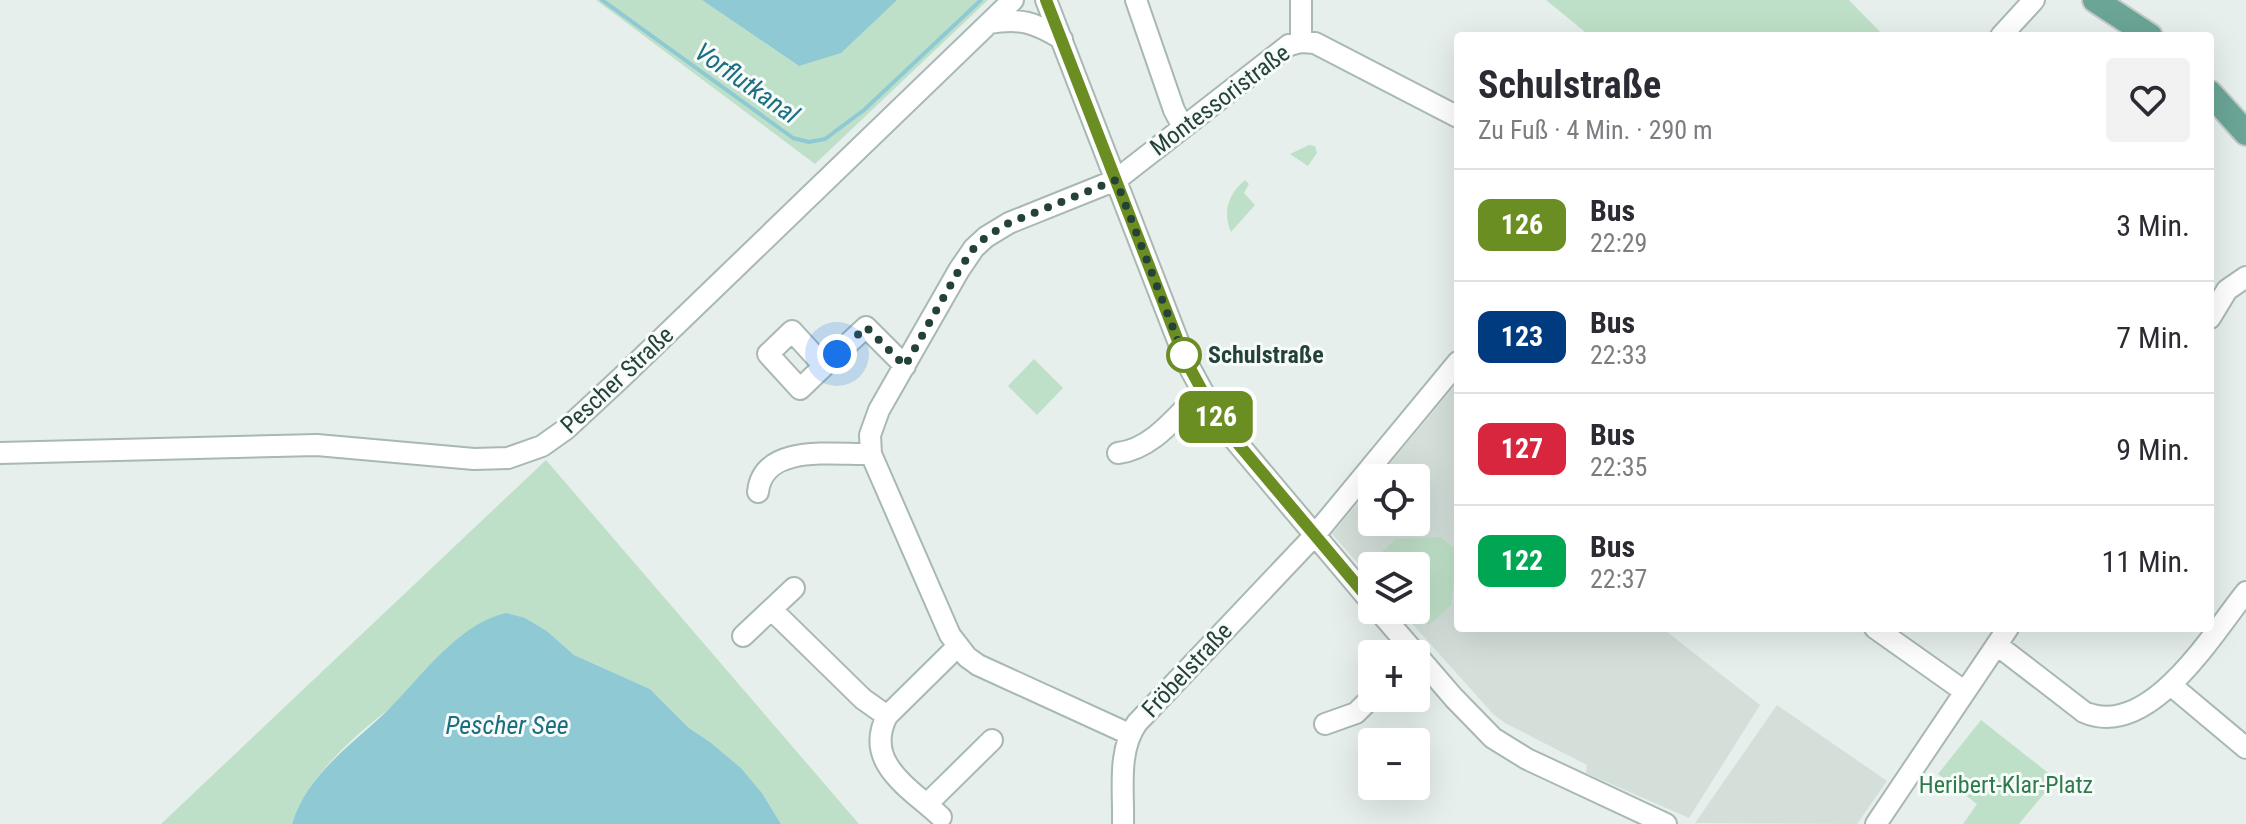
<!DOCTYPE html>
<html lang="de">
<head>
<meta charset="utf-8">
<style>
  body { margin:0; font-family:"Roboto Condensed",sans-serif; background:#f2f2f3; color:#2b2b33; height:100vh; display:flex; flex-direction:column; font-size:30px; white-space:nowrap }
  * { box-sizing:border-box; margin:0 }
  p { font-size:26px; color:#7c7c81 }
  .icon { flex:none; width:44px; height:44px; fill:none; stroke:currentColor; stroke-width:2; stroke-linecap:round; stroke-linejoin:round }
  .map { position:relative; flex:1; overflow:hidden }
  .panel { position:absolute; left:1454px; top:32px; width:760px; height:600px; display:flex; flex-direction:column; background:#fff; border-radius:8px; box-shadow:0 8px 32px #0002 }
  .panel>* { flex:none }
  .badge { padding:0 16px; border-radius:12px; font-size:28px; line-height:52px }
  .buttons { position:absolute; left:1358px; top:464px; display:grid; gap:16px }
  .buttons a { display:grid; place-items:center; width:72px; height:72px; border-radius:8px; background:#fff; box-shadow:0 8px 32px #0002; font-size:40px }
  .you { position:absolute; width:40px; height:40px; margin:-20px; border:6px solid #fff; border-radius:50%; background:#1a73e8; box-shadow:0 0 0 12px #1a73e833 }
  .map>.badge { position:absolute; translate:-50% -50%; box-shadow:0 0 0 4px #fff }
  .round { display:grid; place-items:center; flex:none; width:84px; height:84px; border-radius:8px; background:#f2f2f3 }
  .headline { display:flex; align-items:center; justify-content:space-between; height:136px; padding:0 24px }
  h1 { font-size:38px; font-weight:700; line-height:60px }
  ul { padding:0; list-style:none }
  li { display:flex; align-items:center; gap:24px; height:112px; padding:0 24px; border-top:2px solid #e1e1e2 }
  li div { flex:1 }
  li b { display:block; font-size:30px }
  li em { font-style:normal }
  li .badge { min-width:88px; font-weight:700; text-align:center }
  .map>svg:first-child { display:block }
  .built { fill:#d4dfda }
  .green { fill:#bfe0c8 }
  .water { fill:#8ec9d4 }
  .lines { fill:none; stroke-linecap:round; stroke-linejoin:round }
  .stream { stroke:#8ec9d4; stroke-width:4 }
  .minor-casing { stroke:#a8b8b2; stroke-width:24 }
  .major-casing { stroke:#c2cac8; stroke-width:28 }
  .minor { stroke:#fff; stroke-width:20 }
  .major { stroke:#6aa596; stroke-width:24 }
  .line-casing { stroke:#fff; stroke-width:18 }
  .line { stroke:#6b8e23; stroke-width:12 }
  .walk { stroke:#24423a; stroke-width:8; stroke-dasharray:0 14.4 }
  .stop-dot { fill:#fff; stroke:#6b8e23; stroke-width:4 }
  .labels { text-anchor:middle; stroke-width:6; stroke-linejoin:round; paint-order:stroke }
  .street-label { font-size:24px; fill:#24423a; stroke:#f7fbf9 }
  .stop-label { font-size:24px; font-weight:bold; fill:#24423a; stroke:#f7fbf9; text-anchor:start }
  .park-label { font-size:24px; fill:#2d7a4b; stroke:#f7fbf9 }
  .water-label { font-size:26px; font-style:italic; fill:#1c6f80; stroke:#f7fbf9 }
</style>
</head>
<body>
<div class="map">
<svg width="2246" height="824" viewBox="0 0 2246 824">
  <rect width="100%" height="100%" fill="#e6efeb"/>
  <path class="built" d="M 1458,382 L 1458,628 L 1662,628 L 1760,705 L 1689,818 L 1586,773 L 1587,765 L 1505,723 L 1493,714 L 1400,610 L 1416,610 L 1416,566 L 1372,566 L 1372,579 L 1332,534 L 1372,486 L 1372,522 L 1416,522 L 1416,478 L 1378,478 Z
    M 1777,705 L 1887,781 L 1857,824 L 1695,823 Z"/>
  <path class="green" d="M 596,0 L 702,0 L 799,66 L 897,0 L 988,0 L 815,164 Z
    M 1546,0 L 1849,0 L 1884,36 L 1590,36 Z
    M 1309,145 L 1315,146 L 1317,153 L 1308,166 L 1290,154 Z
    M 1245,180 L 1249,184 L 1244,193 L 1255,205 L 1231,232 C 1222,211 1229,193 1245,180 Z
    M 1034,359 L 1063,388 L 1037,415 L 1008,386 Z
    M 546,460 L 859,824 L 781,824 L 762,793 L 741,768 L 710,742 L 689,728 L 650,689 L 574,655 L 547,631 L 525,618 C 454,665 318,740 292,824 L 161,824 Z
    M 1441,537 L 1458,552 L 1451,605 L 1429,625 L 1416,610 L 1416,566 L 1378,566 L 1373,560 L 1396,539 Z
    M 1981,720 L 2056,779 L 2019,824 L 1963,824 L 1977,804 L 1938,774 Z"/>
  <path class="water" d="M 702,0 L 897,0 L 841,53 L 799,66 Z
    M 506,613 L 525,618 L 547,631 L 574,655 L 650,689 L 689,728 L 710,742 L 741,768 L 762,793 L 781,824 L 292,824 C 307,774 353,744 389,709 C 422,676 458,624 506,613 Z"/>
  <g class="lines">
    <path class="stream" d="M 602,0 L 793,138 L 809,142 L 825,139 L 864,110 L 981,0"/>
    <defs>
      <path id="minor" d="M 1046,0 L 1185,359 L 1218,420 L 1372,603
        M 1136,0 L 1174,110 L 1183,127
        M 1301,0 L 1301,42
        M 989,23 C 1021,18 1034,22 1062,39
        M 2001,36 L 2034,0
        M 2210,318 L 2227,290 L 2246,277
        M 824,366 L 800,389 L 768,354 L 792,331 L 824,366 L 866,327 L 905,366
        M 0,453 L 317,445 L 474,459 L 508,458 L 542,446 L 566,429 L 622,377 L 1013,0
        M 1118,453 C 1153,449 1177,415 1201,392
        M 758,492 C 763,443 834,455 871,454
        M 772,610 L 863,699 L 887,716
        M 1378,610 L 1454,698 L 1493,738 L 1527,759 L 1666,824
        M 1875,628 L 1964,691
        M 743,636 L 794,588
        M 1997,645 L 2084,712 C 2149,741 2213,633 2246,592
        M 2172,686 L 2246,748
        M 1325,724 L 1356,713 L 1372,697
        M 1129,734 L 978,665 L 967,657 L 950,635 L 871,454 L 870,435 L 879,410 L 959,270 L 974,248 L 986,237 L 1009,223 L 1116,180 L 1289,45 L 1301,42 L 1315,43 L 1458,117
        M 927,804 L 992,740
        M 941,817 C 910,788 863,763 887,716 L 957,647
        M 1123,824 C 1124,791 1117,751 1137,723 L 1314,536 L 1458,362
        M 1876,824 L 2008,628"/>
      <path id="major" d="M 2095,0 L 2150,36
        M 2210,93 L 2246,133"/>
    </defs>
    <use href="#minor" class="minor-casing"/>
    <use href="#major" class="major-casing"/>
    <use href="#minor" class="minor"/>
    <use href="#major" class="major"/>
  </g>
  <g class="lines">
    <defs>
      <path id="line" d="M 1046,0 L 1185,359 L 1218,420 L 1372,603"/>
    </defs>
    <use href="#line" class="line-casing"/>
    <use href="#line" class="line"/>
    <path class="walk" d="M 837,354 L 866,327 L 905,366 L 959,270 L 974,248 L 986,237 L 1009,223 L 1116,180 L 1185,359 L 1184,355"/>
  </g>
  <circle class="stop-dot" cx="1184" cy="355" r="16"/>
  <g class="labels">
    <g class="street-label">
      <text transform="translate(1220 100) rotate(-37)" y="8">Montessoristraße</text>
      <text transform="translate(617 380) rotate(-43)" y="8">Pescher Straße</text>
      <text transform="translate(1187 670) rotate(-47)" y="8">Fröbelstraße</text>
    </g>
    <g class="stop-label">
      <text x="1208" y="363">Schulstraße</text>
    </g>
    <g class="park-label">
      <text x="2006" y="793">Heribert-Klar-Platz</text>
    </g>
    <g class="water-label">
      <text transform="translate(747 83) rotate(35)" y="9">Vorflutkanal</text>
      <text x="507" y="734">Pescher See</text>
    </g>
  </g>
</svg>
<div class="buttons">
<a><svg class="icon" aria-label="locate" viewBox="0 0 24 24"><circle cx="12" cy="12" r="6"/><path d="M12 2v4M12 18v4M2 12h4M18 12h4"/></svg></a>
<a><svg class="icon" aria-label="layers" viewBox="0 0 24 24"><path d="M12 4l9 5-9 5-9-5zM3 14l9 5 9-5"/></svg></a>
<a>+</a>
<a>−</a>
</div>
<div class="you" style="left:837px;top:354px"></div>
<b class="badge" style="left:1216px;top:417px;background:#6b8e23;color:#fff">126</b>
<section class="panel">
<div class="headline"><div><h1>Schulstraße</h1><p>Zu Fuß · 4 Min. · 290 m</p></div><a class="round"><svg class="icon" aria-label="heart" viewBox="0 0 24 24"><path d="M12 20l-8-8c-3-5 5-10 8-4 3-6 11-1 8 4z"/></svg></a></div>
<ul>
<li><span class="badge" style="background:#6b8e23;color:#fff">126</span><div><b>Bus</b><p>22:29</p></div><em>3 Min.</em></li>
<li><span class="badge" style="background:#003b80;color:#fff">123</span><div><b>Bus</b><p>22:33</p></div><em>7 Min.</em></li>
<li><span class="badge" style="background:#d7263d;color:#fff">127</span><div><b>Bus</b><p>22:35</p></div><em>9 Min.</em></li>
<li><span class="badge" style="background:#00a651;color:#fff">122</span><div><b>Bus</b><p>22:37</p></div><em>11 Min.</em></li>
</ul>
</section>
</div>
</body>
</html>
